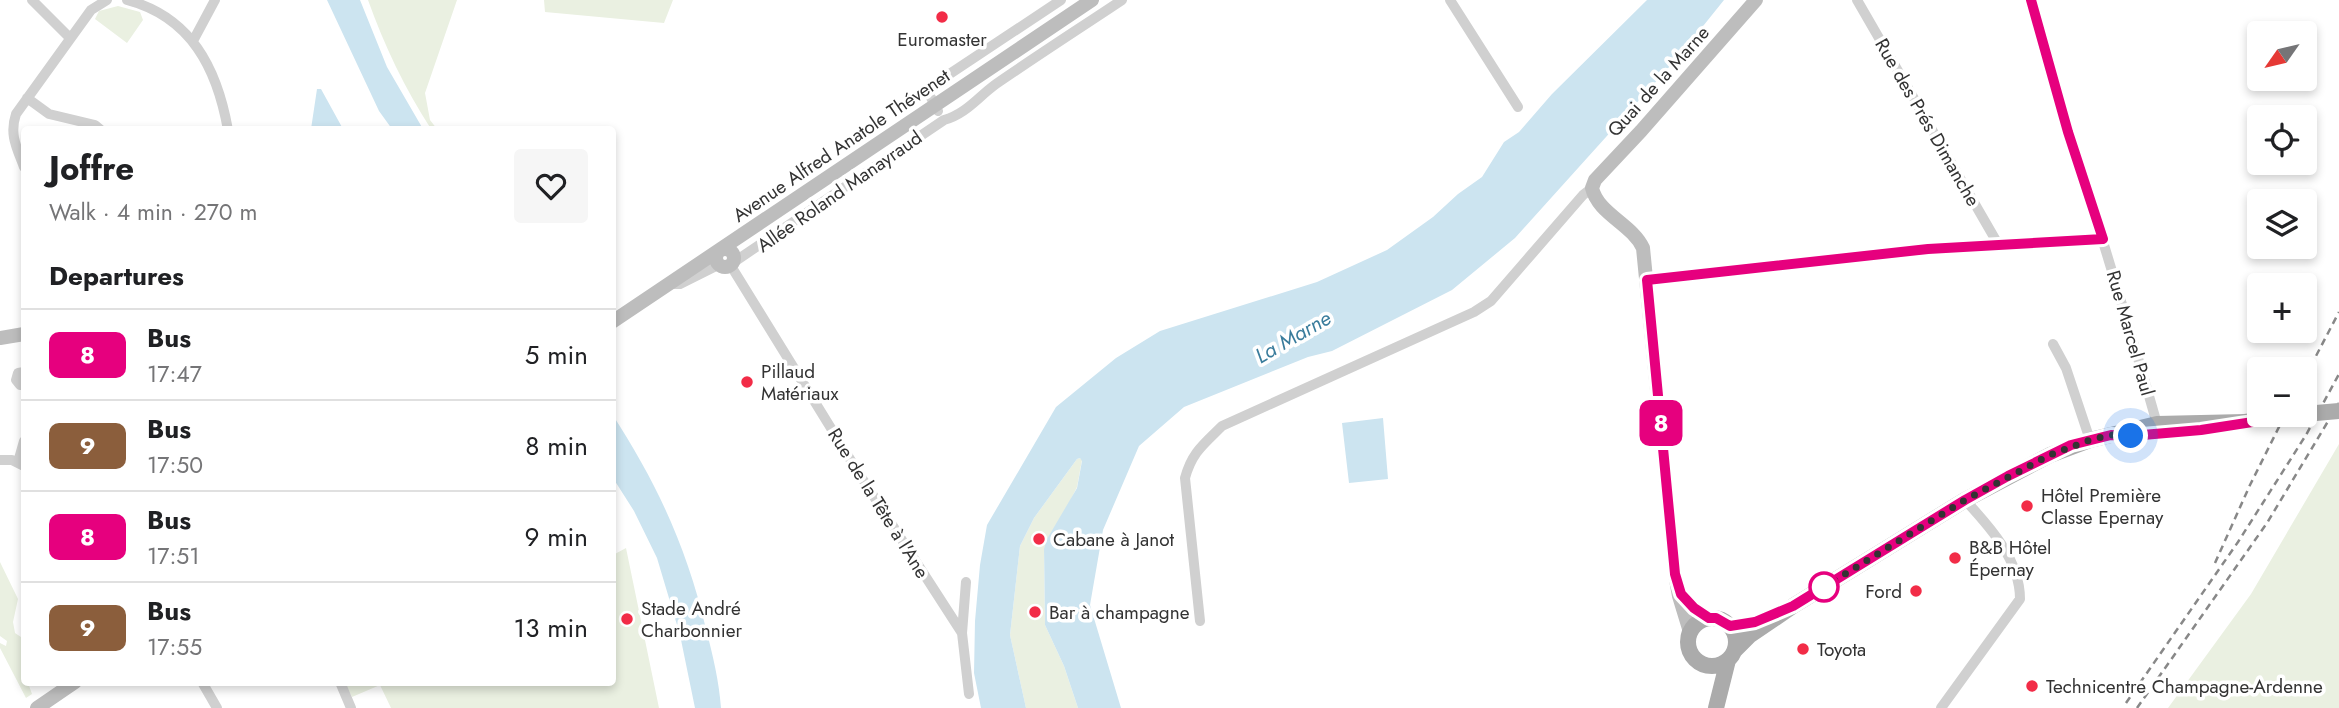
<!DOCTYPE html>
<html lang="en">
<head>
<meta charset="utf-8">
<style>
  body { margin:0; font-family:Jost,sans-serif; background:#f6f6f6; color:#202124; height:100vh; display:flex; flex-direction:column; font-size:26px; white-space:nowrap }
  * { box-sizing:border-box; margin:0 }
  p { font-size:23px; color:#757577 }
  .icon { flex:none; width:38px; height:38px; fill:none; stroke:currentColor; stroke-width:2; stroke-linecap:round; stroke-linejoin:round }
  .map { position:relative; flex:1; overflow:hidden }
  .side { position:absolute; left:21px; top:126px; width:595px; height:560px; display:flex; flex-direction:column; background:#fff; border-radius:7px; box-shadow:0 4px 10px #0003 }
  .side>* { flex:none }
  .badge { padding:0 14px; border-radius:10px; font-size:24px; line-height:46px }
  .needle { width:46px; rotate:236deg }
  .controls { position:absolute; left:2247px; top:21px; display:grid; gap:14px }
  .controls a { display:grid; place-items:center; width:70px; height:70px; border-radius:7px; background:#fff; box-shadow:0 4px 10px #0003; font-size:35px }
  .you { position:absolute; width:35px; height:35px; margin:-18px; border:5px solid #fff; border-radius:50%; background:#1a73e8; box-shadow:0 0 0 10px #1a73e833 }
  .map>.badge { position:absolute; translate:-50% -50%; box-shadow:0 0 0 4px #fff }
  h2 { padding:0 28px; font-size:26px; line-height:63px }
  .round { display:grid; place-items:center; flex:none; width:74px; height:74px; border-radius:7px; background:#f6f6f6 }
  .head { display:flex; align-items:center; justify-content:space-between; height:119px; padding:0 28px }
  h1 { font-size:33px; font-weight:700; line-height:52px }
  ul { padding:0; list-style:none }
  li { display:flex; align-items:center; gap:21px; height:91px; padding:0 28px; border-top:2px solid #e0e0e0 }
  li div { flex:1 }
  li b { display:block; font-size:26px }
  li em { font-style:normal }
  li .badge { min-width:77px; font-weight:700; text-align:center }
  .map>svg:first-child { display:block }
  .green { fill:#eaf0e1 }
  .water { fill:#cce4f0 }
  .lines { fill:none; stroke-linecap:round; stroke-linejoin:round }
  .street { stroke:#d0d0d0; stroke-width:10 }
  .secondary { stroke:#bdbdbd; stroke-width:14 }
  .primary { stroke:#ababab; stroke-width:16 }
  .rail { stroke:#888; stroke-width:2.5; stroke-dasharray:7 5; stroke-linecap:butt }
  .primary-bridge { stroke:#ababab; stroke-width:16 }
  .line-casing { stroke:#fff; stroke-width:16 }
  .line { stroke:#e6007e; stroke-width:10 }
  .walk { stroke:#333; stroke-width:7; stroke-dasharray:0 12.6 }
  .poi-dot { fill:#f22c47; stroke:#fff; stroke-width:2.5 }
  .stop-dot { fill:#fff; stroke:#e6007e; stroke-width:3.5 }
  .labels { text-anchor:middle; stroke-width:7; stroke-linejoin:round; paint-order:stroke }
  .poi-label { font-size:19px; fill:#333; stroke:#fff; text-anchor:start }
  .street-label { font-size:19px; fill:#333; stroke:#fff }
  .water-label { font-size:21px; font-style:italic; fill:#397c9c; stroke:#fff }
</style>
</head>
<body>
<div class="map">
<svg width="2339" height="708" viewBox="0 0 2339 708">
  <rect width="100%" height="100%" fill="#fff"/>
  <path class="green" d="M 368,0 L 457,0 L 425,93 L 430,120 L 437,129 L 431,129 C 405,89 384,45 368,0 Z
    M 544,0 L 673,0 L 664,23 L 545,12 Z
    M 118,6 L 140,12 L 143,20 L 127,43 L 95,19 L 99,11 Z
    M 2339,444 L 2339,708 L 2168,708 L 2251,594 Z
    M 1080,458 L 1082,460 L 1077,487 L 1044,554 L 1045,625 L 1064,666 L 1078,708 L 1026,708 L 1010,635 L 1020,546 L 1034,518 L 1077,459 Z
    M 626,548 L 659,708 L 391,708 L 380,685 L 352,697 L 345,683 L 612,682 L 613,555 Z
    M 0,562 L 18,599 L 13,622 L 15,633 L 24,639 L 24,682 L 28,683 L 32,694 L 26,698 L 0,648 L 0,643 L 6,646 L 7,641 L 0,636 Z"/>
  <path class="water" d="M 327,0 L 360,0 L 387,67 L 423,129 L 392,129 L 379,111 Z
    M 1647,0 L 1724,0 L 1679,56 L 1515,238 L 1452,290 L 1332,351 L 1308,357 L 1184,407 L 1139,446 L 1103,530 L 1090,605 L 1121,708 L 1078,708 L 1064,666 L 1045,625 L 1044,549 L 1047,539 L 1077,488 L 1082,461 L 1080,458 L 1077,459 L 1034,518 L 1020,546 L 1010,635 L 1026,708 L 981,708 L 974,673 L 975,621 L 980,565 L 987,525 L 1056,407 L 1116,358 L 1160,331 L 1317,282 L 1387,250 L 1433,217 L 1458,194 L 1482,177 L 1504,142 L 1519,132 L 1552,94 Z
    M 317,89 L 321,89 L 343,129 L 311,129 Z
    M 612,414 C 657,483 687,548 706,629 C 713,656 719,681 721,708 L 695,708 L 680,635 L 657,558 L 634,511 L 613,478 Z
    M 1383,418 L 1388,479 L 1349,483 L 1342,423 Z"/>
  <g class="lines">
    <path class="street" d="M 32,0 L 70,38
      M 127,0 C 191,17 217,68 228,130
      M 1450,0 L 1518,107
      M 1857,0 L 1998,244
      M 2031,0 C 2071,142 2117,282 2157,424
      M 193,41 L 215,0
      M 27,98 L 49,114 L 95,125 L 101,130
      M 938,111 L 929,94 L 936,83 L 1061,0
      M 24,167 C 17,148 9,135 16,114 L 91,10 L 107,0
      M 734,262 L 944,120 C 966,114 978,97 996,84 C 1038,55 1080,28 1122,0
      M 731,266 L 858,472 L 962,633
      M 1647,280 L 1928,249 L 2103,239
      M 671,284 L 680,284 L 718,265
      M 2053,344 L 2066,368 L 2090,440
      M 24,372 L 18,373 L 16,380 L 20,385 L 24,385
      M 0,460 L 12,460 L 24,466
      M 18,462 L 24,441
      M 966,582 L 962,633 L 969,694
      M 1200,621 L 1185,478 C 1192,452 1204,444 1222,426 L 1474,312 L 1491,301 L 1583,195 L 1592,188
      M 202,682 L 217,708
      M 340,682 L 351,708
      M 1941,708 L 2020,599 C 2020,560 1990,527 1965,500"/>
    <path class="secondary" d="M716 258a9 9 0 1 1 18 0a9 9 0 1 1-18 0Z
      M 612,322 L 1092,0
      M 0,338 L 24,334
      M 1681,594 L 1694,608 L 1709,618
      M 1690,632 L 1679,596 L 1675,574 L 1643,248 C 1632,224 1598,214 1592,188 L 1595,180 L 1641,131 L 1756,0
      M 37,708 L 75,682"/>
    <path class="primary" d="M1688 642a24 24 0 1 1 48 0a24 24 0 1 1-48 0Z
      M 1735,650 L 1749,636 L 1793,606 L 1965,500 L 2050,455 L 2090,440 L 2157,424 L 2245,422
      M 1716,708 L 1728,660"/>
    <path class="rail" d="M 2305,377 L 2339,312
      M 2215,563 L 2250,485 L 2285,415
      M 2126,703 L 2238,542 L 2306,435 L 2339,374
      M 2137,708 L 2267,523 L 2339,403"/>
    <path class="primary-bridge" d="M 2305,414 L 2339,411
      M 2245,422 L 2299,415"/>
  </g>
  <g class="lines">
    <defs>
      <path id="line" d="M 2031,0 L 2068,132 L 2103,239 L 1928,249 L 1647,280 L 1675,574 L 1681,594 L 1694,608 L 1709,618 L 1716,618 L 1730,626 L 1755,622 L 1793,606 L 1965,500 L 2008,476 L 2071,445 L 2111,435 L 2131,436 L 2201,430 L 2298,415"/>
    </defs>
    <use href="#line" class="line-casing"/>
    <use href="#line" class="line"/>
    <path class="walk" d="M 1824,587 L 1965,500 L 2050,455 L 2090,440 L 2111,435 L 2131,436"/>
  </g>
  <g class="poi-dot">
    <circle cx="942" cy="17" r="7"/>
    <circle cx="747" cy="382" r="7"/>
    <circle cx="2027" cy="506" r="7"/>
    <circle cx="1039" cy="539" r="7"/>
    <circle cx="1955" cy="558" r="7"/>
    <circle cx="1916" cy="591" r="7"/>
    <circle cx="1035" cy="612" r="7"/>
    <circle cx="627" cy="619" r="7"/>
    <circle cx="1803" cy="649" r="7"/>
    <circle cx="2032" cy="686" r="7"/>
  </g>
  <circle class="stop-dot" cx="1824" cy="587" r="14"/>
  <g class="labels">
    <g class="poi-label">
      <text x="942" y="46" text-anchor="middle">Euromaster</text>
      <text x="761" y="378">Pillaud<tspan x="761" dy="22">Matériaux</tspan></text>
      <text x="2041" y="502">Hôtel Première<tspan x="2041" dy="22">Classe Epernay</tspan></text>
      <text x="1053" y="546">Cabane à Janot</text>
      <text x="1969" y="554">B&amp;B Hôtel<tspan x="1969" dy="22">Épernay</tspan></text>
      <text x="1902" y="598" text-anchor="end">Ford</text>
      <text x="641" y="615">Stade André<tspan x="641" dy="22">Charbonnier</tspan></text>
      <text x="1049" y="619">Bar à champagne</text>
      <text x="1817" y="656">Toyota</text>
      <text x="2046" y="693">Technicentre Champagne-Ardenne</text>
    </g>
    <g class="street-label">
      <text transform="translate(1658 81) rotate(-48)" y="7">Quai de la Marne</text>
      <text transform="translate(1928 122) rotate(60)" y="7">Rue des Prés Dimanche</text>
      <text transform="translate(841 145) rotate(-34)" y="7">Avenue Alfred Anatole Thévenet</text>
      <text transform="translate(839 191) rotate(-35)" y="7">Allée Roland Manayraud</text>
      <text transform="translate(2131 333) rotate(74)" y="7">Rue Marcel Paul</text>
      <text transform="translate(879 503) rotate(58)" y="7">Rue de la Tête à l'Ane</text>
    </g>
    <g class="water-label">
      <text transform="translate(1293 337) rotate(-30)" y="7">La Marne</text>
    </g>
  </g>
</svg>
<div class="controls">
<a><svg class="needle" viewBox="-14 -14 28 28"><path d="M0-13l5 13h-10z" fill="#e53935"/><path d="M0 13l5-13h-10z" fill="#757577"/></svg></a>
<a><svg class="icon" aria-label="locate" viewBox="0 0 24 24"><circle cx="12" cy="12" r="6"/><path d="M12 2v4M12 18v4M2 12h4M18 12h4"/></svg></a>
<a><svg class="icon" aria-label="layers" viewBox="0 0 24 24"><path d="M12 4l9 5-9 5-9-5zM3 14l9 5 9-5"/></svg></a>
<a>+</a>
<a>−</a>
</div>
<div class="you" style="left:2131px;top:436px"></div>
<b class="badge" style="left:1661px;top:423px;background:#e6007e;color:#fff">8</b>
<section class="side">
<div class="head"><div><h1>Joffre</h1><p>Walk · 4 min · 270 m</p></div><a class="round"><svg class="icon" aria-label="heart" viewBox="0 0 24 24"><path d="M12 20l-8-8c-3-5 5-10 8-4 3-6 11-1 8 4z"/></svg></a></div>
<h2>Departures</h2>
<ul>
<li><span class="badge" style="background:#e6007e;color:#fff">8</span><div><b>Bus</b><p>17:47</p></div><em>5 min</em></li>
<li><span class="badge" style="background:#8b5e3c;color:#fff">9</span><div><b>Bus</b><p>17:50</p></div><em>8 min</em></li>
<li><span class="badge" style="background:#e6007e;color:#fff">8</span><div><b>Bus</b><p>17:51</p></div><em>9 min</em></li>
<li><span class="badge" style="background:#8b5e3c;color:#fff">9</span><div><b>Bus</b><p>17:55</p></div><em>13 min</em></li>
</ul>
</section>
</div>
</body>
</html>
